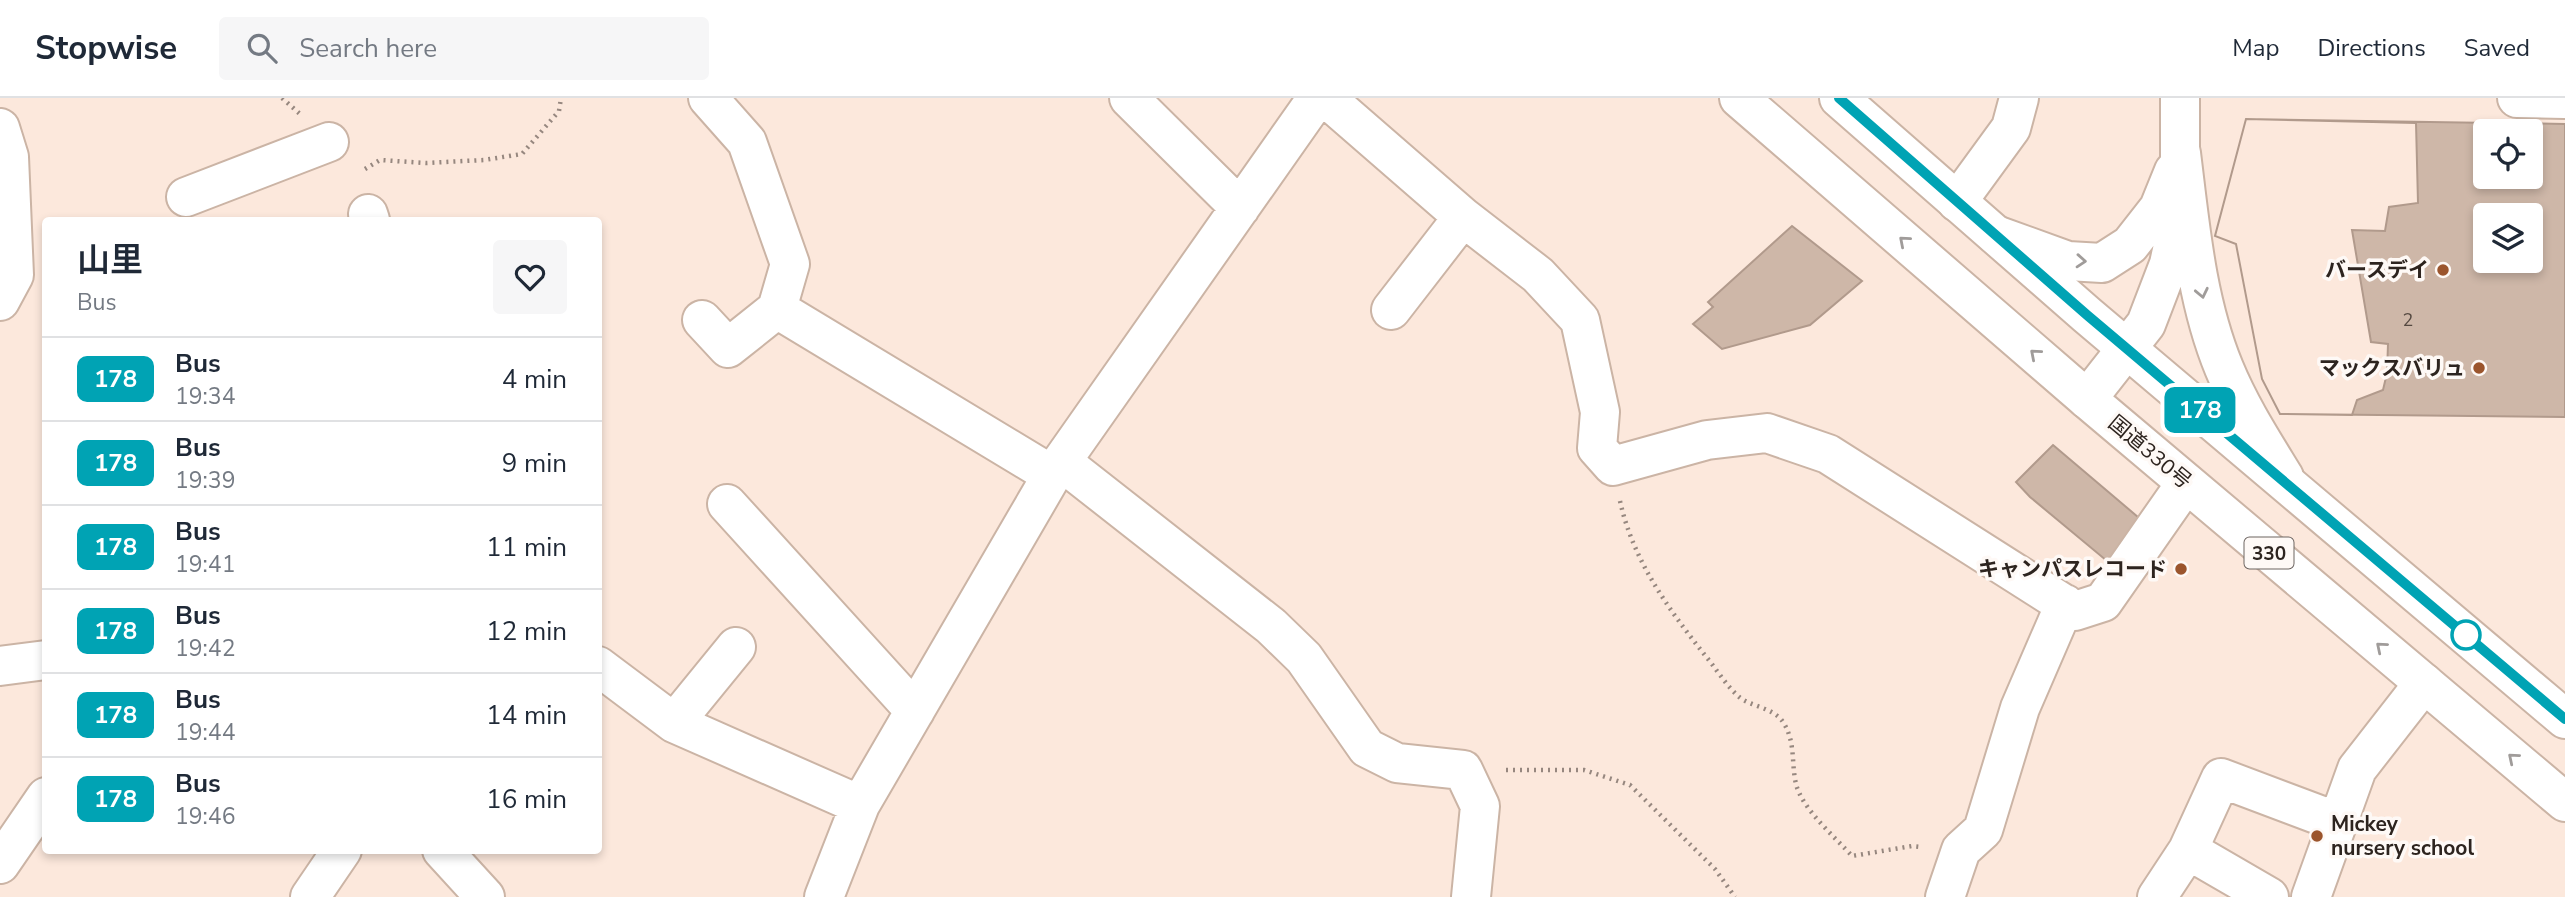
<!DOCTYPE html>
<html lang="en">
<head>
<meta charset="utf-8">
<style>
  body { margin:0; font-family:"Nunito Sans","Noto Sans JP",sans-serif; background:#f6f6f7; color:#1f2937; height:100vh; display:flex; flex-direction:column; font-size:26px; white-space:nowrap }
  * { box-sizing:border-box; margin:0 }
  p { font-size:23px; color:#747a83 }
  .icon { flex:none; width:38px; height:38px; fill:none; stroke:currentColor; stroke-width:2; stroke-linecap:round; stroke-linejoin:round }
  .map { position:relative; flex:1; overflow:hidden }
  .details { position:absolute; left:42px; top:119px; width:560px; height:637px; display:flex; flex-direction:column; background:#fff; border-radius:7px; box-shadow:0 4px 10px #0003 }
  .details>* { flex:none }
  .badge { padding:0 14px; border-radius:10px; font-size:24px; line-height:46px }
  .controls { position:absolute; left:2473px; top:21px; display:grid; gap:14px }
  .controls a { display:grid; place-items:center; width:70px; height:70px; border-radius:7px; background:#fff; box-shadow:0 4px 10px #0003; font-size:35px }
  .map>.badge { position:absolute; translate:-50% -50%; box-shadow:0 0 0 4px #fff }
  .round { display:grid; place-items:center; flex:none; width:74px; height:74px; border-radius:7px; background:#f6f6f7 }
  .headline { display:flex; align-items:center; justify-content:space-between; height:119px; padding:0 35px }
  h1 { font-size:33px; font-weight:600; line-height:52px }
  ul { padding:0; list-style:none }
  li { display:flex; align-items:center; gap:21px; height:84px; padding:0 35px; border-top:2px solid #e0e1e3 }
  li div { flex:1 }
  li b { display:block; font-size:26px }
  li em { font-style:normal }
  li .badge { min-width:77px; font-weight:700; text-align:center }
  header { display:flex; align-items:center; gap:42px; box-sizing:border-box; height:98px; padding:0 35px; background:#fff; border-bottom:2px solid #e0e1e3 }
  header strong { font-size:33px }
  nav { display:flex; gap:38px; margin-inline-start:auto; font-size:24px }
  .search { width:490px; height:63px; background:#f6f6f7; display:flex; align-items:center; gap:18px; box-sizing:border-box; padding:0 24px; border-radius:7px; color:#747a83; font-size:26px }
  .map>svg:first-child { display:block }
  .building { fill:#ceb7a8; stroke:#b19a8c; stroke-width:2; fill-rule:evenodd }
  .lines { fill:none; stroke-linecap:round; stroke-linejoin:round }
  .minor-casing { stroke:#cbb4a5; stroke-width:42 }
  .major-casing { stroke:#cbb4a5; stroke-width:42 }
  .highway-casing { stroke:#cbb4a5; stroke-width:42 }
  .path { stroke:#96877f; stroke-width:4.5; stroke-dasharray:2 5; stroke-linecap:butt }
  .minor { stroke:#fff; stroke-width:38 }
  .major { stroke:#fff; stroke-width:38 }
  .highway { stroke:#fff; stroke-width:38 }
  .oneway { stroke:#a09c9a }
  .line-casing { stroke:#fff; stroke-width:16 }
  .line { stroke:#00a3b4; stroke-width:10 }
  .poi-dot { fill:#9b552d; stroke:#fef9f6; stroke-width:2.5 }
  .stop-dot { fill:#fff; stroke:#00a3b4; stroke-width:3.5 }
  .labels { text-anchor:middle; stroke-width:7; stroke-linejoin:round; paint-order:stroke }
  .number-label { font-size:18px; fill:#554941 }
  .shield { fill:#fef9f6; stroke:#6c6460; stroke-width:2 }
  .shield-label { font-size:19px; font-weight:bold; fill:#2d241f }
  .poi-label { font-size:21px; font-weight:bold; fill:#2d241f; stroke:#fef9f6; text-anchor:end }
  .street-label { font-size:21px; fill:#2d241f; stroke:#fef9f6 }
</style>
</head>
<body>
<header>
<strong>Stopwise</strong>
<div class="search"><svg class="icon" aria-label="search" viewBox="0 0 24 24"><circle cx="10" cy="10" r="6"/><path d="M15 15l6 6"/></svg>Search here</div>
<nav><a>Map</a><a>Directions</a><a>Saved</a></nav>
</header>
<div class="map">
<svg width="2565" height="799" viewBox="0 0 2565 799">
  <rect width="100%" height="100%" fill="#fce8dc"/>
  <path class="building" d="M 2246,21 L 2416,25 L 2418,105 L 2389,109 L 2385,133 L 2352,132 L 2371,244 L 2388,246 L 2387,275 L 2383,292 L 2357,302 L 2352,317 L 2280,316 L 2262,281 L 2236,146 L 2215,138 Z
    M 2246,21 L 2565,26 L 2565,319 L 2280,316 L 2262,281 L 2236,146 L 2215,138 ZM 2485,33 L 2530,33 L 2530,79 L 2485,79 ZM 2485,117 L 2530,117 L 2530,163 L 2485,163 Z
    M 1792,128 L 1862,183 L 1810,227 L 1722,251 L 1693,226 L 1713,209 L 1708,204 Z
    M 2053,347 L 2145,425 L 2107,463 L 2030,399 L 2016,384 Z"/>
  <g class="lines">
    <defs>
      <path id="minor" d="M 708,0 L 747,44 L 790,166 L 777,211 L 1052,377
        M 1129,0 L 1240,110
        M 1326,0 L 1463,119 L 1538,177 L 1580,222 L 1600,314 L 1597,350 L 1613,368 L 1707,342 L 1767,335 L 1828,356 L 2075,513 L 2103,504 L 2186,385
        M 2517,0 L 2565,1
        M 0,30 L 9,59 L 14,177 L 0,203
        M 186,99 L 329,44
        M 1957,104 L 2011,30 L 2019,0
        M 368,116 L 370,122
        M 1391,212 L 1463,119
        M 702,222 L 728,250 L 777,211
        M 1062,364 L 1271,528 L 1304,560 L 1367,650 L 1397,665 L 1463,672 L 1480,708 L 1471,799
        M 727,406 L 915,613
        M 0,568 L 46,562
        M 598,568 L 674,625 L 860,707
        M 674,625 L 736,549
        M 442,752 L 485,799
        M 2188,752 L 2269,799
        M 0,766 L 46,699
        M 310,799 L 342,752
        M 824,799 L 860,707 L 1052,377 L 1317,0
        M 1945,799 L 1961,752 L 1983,732 L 2020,610 L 2065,506
        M 2157,799 L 2188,752 L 2221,680 L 2338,724
        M 2311,799 L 2357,671 L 2424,585"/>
      <path id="major" d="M 2181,55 C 2190,127 2196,202 2224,270 C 2240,309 2262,343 2284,379
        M 1996,137 L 2068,163 L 2102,165 L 2130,147 L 2159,110 L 2174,73
        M 2087,301 L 2146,226 L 2169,166 L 2180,115 L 2180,0"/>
      <path id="highway" d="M 1739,0 L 2087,301 L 2565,704
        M 1839,0 L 2087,217 L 2565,621"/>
    </defs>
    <use href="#minor" class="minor-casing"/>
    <use href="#major" class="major-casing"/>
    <use href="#highway" class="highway-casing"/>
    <path class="path" d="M 282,0 L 300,16
      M 365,71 L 380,62 L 426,65 L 484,62 L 522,56 L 559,13 L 561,0
      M 1620,403 C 1633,462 1667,509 1704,556 C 1715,569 1725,586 1738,598 C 1750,609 1773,609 1783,624 C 1796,644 1791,665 1796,686 C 1802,711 1835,739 1852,758 L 1912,748 L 1921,749
      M 1506,672 L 1584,672 L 1630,687 L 1715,771 L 1735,799"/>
    <use href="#minor" class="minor"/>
    <use href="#major" class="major"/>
    <use href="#highway" class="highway"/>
  </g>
  <defs><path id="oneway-chevron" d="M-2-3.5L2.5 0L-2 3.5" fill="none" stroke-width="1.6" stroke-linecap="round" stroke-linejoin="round" transform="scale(1.75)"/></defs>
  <g class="oneway">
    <use href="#oneway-chevron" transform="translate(1904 143) rotate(-139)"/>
    <use href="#oneway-chevron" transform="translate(2081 163) rotate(4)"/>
    <use href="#oneway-chevron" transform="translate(2202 195) rotate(78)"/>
    <use href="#oneway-chevron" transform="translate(2035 256) rotate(-139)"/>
    <use href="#oneway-chevron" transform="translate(2381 549) rotate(-140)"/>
    <use href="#oneway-chevron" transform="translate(2513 660) rotate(-140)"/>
  </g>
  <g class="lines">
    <defs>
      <path id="line" d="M 1839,0 L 2087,217 L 2565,621"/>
    </defs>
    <use href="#line" class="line-casing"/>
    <use href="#line" class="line"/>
  </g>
  <g class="poi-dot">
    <circle cx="2443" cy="172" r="7"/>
    <circle cx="2479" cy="270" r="7"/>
    <circle cx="2181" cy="471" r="7"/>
    <circle cx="2317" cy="738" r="7"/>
  </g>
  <circle class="stop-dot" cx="2466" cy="537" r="14"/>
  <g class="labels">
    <g class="number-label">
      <text x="2408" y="228">2</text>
    </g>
    <rect class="shield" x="2244.5" y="439.5" width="49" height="31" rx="5"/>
    <g class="shield-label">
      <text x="2269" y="462">330</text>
    </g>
    <g class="poi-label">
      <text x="2429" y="179">バースデイ</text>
      <text x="2465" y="277">マックスバリュ</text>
      <text x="2167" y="478">キャンパスレコード</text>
      <text x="2331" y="733" text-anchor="start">Mickey<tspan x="2331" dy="24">nursery school</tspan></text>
    </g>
    <g class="street-label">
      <text transform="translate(2150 354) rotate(40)" y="7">国道330号</text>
    </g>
  </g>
</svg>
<div class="controls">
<a><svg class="icon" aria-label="locate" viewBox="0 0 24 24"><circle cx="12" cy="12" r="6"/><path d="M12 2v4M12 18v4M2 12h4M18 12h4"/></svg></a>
<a><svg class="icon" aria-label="layers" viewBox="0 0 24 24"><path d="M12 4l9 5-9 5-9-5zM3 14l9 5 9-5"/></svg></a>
</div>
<b class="badge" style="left:2200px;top:312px;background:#00a3b4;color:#fff">178</b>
<section class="details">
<div class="headline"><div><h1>山里</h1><p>Bus</p></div><a class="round"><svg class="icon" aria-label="heart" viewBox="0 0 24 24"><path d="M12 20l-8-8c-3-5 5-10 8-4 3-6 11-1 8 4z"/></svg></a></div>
<ul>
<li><span class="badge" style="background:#00a3b4;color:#fff">178</span><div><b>Bus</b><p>19:34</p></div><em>4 min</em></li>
<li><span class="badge" style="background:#00a3b4;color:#fff">178</span><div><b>Bus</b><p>19:39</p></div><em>9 min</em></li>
<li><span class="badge" style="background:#00a3b4;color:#fff">178</span><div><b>Bus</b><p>19:41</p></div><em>11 min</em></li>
<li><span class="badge" style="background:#00a3b4;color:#fff">178</span><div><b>Bus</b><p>19:42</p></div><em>12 min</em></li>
<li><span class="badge" style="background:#00a3b4;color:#fff">178</span><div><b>Bus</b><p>19:44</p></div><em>14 min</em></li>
<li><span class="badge" style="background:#00a3b4;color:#fff">178</span><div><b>Bus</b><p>19:46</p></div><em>16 min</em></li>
</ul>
</section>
</div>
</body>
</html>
